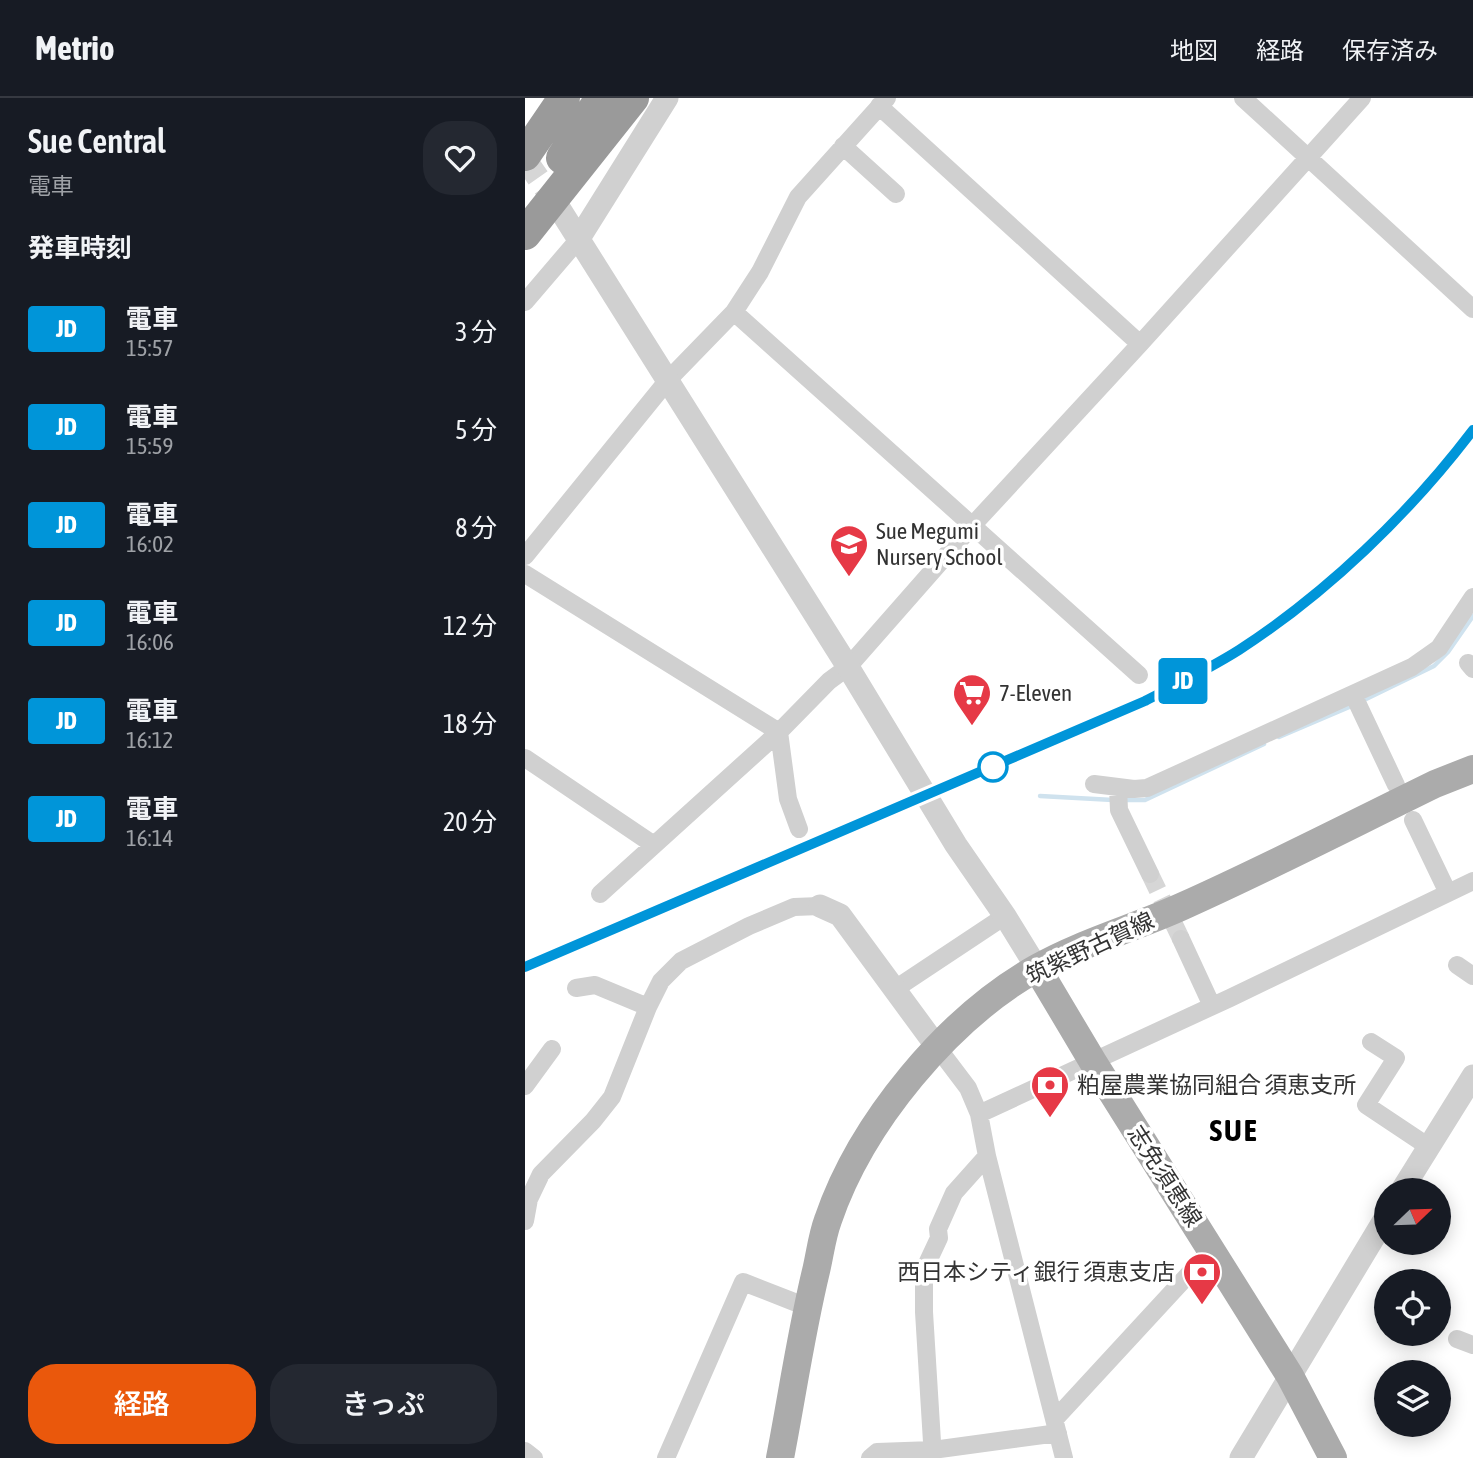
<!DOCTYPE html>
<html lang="ja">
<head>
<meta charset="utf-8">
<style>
  body { margin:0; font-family:"Asap Condensed","Noto Sans JP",sans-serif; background:#242831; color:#f1f3f6; height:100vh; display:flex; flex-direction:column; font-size:26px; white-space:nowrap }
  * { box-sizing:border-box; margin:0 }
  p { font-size:23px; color:#9ea1a6 }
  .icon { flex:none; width:38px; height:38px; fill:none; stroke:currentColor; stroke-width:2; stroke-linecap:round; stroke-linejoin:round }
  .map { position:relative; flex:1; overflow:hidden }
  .panel { display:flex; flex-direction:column; background:#171b24; width:525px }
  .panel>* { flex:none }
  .badge { padding:0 14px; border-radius:5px; font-size:24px; line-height:46px }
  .needle { width:46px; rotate:67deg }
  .controls { position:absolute; left:849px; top:1080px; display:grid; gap:14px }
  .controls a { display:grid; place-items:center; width:77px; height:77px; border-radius:50%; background:#171b24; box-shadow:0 4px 18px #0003; font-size:35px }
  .map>.badge { position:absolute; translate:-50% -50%; box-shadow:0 0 0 4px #fff }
  h2 { padding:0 28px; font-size:26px; line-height:63px }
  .round { display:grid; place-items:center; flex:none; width:74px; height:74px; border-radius:28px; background:#242831 }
  .headline { display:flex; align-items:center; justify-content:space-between; height:119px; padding:0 28px }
  h1 { font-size:33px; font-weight:600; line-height:52px }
  .cta { display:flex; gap:14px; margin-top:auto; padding:14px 28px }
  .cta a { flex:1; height:80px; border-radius:28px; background:#ea580c; color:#fff; font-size:28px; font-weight:600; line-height:80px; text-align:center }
  .cta a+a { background:#242831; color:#f1f3f6 }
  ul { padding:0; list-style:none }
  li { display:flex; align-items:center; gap:21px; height:98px; padding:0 28px }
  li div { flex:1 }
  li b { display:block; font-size:26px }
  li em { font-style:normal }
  li .badge { min-width:77px; font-weight:700; text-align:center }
  header { display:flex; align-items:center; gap:42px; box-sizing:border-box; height:98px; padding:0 35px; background:#171b24; border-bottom:2px solid #363941 }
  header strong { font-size:33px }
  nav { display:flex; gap:38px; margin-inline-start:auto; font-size:24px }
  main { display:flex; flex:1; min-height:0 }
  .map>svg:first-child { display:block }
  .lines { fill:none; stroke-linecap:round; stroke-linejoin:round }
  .stream { stroke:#cfe2ee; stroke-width:4.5 }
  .minor-tunnel { stroke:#d6d6d6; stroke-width:18; stroke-dasharray:18 9; stroke-linecap:butt }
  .tertiary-tunnel { stroke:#d6d6d6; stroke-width:23; stroke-dasharray:23 11; stroke-linecap:butt }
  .minor { stroke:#d0d0d0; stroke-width:18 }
  .tertiary { stroke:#d0d0d0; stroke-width:23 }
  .primary { stroke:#ababab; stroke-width:28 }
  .motorway { stroke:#9a9a9a; stroke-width:32 }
  .rail-casing { stroke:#888; stroke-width:7 }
  .rail { stroke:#fff; stroke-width:4.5; stroke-dasharray:13; stroke-linecap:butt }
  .line-casing { stroke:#fff; stroke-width:16 }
  .line { stroke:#0095d9; stroke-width:10 }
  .stop-dot { fill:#fff; stroke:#0095d9; stroke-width:3.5 }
  .labels { text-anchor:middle; stroke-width:7; stroke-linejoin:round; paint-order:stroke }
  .poi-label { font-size:23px; fill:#333; stroke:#fff; text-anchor:start }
  .street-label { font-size:23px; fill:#333; stroke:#fff }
  .district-label { font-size:30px; font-weight:bold; letter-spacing:2px; fill:#000; stroke:#fff }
</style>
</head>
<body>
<header>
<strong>Metrio</strong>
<nav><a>地図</a><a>経路</a><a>保存済み</a></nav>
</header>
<main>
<section class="panel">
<div class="headline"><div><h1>Sue Central</h1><p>電車</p></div><a class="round"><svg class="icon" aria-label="heart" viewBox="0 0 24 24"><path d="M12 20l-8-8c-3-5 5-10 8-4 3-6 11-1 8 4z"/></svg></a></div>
<h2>発車時刻</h2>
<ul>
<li><span class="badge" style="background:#0095d9;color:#fff">JD</span><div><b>電車</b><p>15:57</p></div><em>3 分</em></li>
<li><span class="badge" style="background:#0095d9;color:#fff">JD</span><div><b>電車</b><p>15:59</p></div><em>5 分</em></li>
<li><span class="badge" style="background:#0095d9;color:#fff">JD</span><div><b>電車</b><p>16:02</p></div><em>8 分</em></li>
<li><span class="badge" style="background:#0095d9;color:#fff">JD</span><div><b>電車</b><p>16:06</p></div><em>12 分</em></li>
<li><span class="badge" style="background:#0095d9;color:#fff">JD</span><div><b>電車</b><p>16:12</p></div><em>18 分</em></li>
<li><span class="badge" style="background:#0095d9;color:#fff">JD</span><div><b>電車</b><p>16:14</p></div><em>20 分</em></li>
</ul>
<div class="cta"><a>経路</a><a>きっぷ</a></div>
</section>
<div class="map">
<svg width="948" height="1360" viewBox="0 0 948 1360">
  <rect width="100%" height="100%" fill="#fff"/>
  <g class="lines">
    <path class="stream" d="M 837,603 L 909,568 L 923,554 L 948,518
      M 754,639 L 829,607
      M 515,698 L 588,702
      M 596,702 L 620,702 L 739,646"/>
    <path class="minor-tunnel" d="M 625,776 L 656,841"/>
    <path class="tertiary-tunnel" d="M 0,61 L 34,110"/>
    <path class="minor" d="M 718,0 L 948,211
      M 354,8 L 615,246
      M 318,48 L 371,96
      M 0,204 L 53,142
      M 209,214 L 614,577
      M 0,458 L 143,282 L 209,214 L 235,174 L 273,99 L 362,0
      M 0,476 L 254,634 L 263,701 L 274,731
      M 943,565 L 948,571
      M 828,596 L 871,687
      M 0,660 L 129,747
      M 569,686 L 609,691 L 622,690 L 887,569 L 914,550 L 948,499
      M 593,690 L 594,712 L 625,776
      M 888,722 L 923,795
      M 75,796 L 254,634 L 304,583 L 323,569 L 447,428 L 615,246 L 837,0
      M 656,841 L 687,908
      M 932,867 L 948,878
      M 51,890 L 70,887 L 123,909
      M 370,891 L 480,818
      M 846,944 L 871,960 L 841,1007 L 904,1049
      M 412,949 L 443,990 L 454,1016 L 462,1058 L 539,1360
      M 0,988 L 27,951
      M 454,1016 L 705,900 L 948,783
      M 0,1123 L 4,1101 L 16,1076 L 68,1023 L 87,999 L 123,909 L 136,883 L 156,863 L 224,828 L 269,809 L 295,808
      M 932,1241 L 948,1247
      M 530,1321 L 687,1151
      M 0,1353 L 9,1360
      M 141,1360 L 218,1184 L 282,1209
      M 345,1360 L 352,1354 L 408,1352 L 533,1335
      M 408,1360 L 399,1214 L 399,1172 L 414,1140 L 413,1131 L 429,1095 L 462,1058"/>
    <path class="tertiary" d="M 34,110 L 323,569 L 431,747 L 480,818 L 512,870
      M 53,142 L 142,0
      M 295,808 L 315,817 L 412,949
      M 877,1092 L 948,978
      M 716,1360 L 861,1119"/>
    <path class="primary" d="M 512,870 L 568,964 L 765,1278 L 808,1360
      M 255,1360 C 267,1298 276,1235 291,1173 C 295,1156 297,1138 303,1122 C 336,1025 423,920 512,870 C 558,844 610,830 658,808 C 743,770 826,727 910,686 L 948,671"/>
    <path class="motorway" d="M 0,57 L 39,0
      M 37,60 L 76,0
      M 0,136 L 108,0"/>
    <defs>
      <path id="rail" d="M 0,869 L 620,603 C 651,587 684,571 714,552 C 802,495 885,415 948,332"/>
    </defs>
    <use href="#rail" class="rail-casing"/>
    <use href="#rail" class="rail"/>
  </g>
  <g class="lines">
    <defs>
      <path id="line" d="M 0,869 L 620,603 C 651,587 684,571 714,552 C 802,495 885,415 948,332"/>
    </defs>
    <use href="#line" class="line-casing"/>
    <use href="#line" class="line"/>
  </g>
  <defs>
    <symbol id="school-pin" viewBox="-11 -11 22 30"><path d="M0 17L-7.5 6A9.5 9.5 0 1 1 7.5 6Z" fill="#e63946" stroke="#fff"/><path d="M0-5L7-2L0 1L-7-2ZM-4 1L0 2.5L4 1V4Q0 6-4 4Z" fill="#fff"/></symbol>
    <symbol id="supermarket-pin" viewBox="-11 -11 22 30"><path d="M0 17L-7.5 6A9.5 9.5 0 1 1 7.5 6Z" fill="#e63946" stroke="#fff"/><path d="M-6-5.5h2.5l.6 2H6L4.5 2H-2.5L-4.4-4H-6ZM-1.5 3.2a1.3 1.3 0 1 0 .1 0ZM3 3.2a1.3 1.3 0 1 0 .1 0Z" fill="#fff"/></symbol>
    <symbol id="bank-pin" viewBox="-11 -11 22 30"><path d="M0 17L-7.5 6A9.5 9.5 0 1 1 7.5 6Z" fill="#e63946" stroke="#fff"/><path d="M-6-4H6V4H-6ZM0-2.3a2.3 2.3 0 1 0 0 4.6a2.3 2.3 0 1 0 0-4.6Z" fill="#fff"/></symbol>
  </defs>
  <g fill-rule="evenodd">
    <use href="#school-pin" x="302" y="424" width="44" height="60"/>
    <use href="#supermarket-pin" x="425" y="573" width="44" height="60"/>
    <use href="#bank-pin" x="503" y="965" width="44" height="60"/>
    <use href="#bank-pin" x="655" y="1152" width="44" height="60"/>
  </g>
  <circle class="stop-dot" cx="468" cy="669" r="14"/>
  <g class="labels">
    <g class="poi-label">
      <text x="351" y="441">Sue Megumi<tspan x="351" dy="26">Nursery School</tspan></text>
      <text x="474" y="603">7-Eleven</text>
      <text x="552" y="995">粕屋農業協同組合 須恵支所</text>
      <text x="650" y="1182" text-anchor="end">西日本シティ銀行 須恵支店</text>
    </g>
    <g class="street-label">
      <text transform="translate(565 850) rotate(-25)" y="8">筑紫野古賀線</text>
      <text transform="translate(640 1078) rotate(57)" y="8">志免須恵線</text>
    </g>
    <g class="district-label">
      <text x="709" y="1043">SUE</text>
    </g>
  </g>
</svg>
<div class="controls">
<a><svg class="needle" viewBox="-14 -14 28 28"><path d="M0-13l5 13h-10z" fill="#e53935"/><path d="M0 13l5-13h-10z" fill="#9ea1a6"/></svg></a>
<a><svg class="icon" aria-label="locate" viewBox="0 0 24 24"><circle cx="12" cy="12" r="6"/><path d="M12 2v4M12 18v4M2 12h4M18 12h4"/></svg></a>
<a><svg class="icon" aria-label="layers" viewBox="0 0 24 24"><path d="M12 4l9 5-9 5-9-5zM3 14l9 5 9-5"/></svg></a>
</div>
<b class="badge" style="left:658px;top:583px;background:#0095d9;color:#fff">JD</b>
</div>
</main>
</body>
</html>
